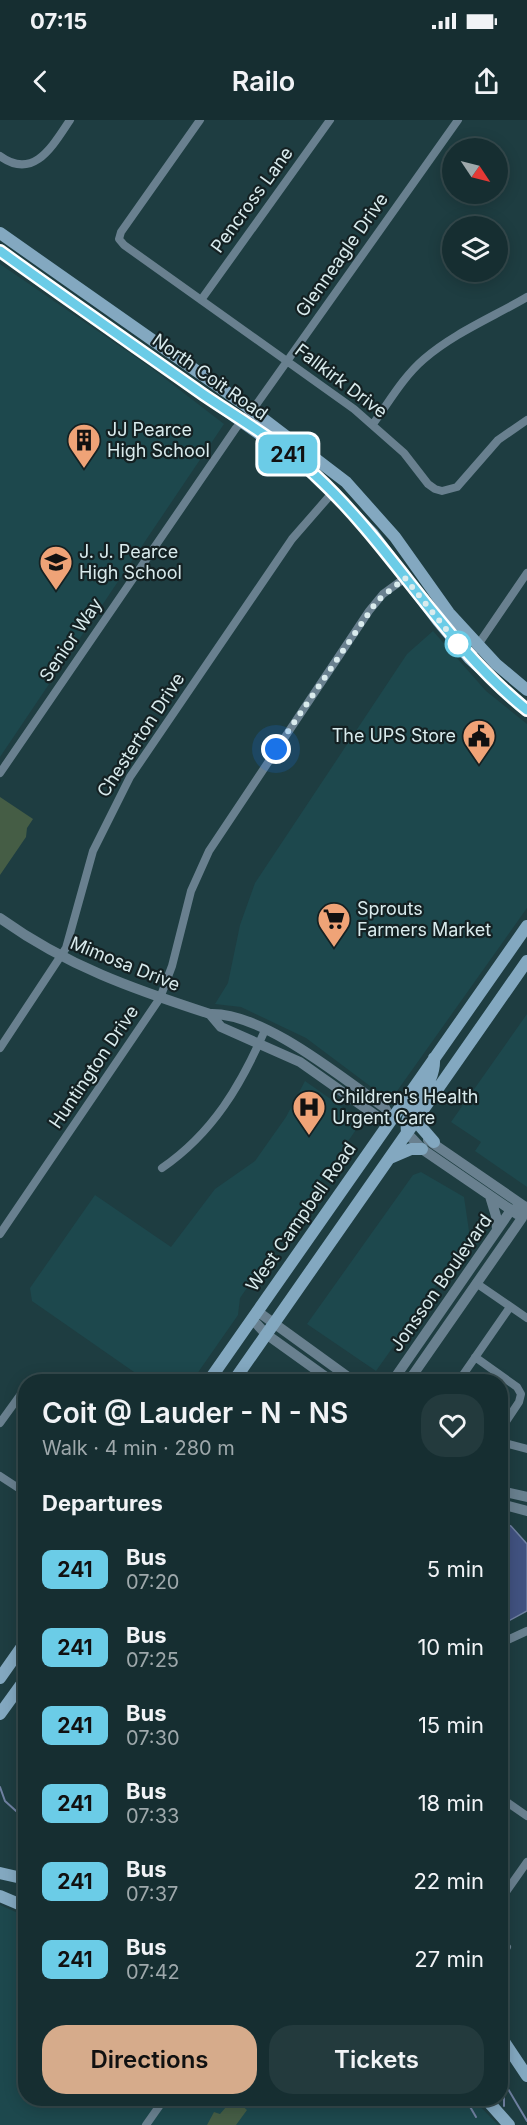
<!DOCTYPE html>
<html lang="en">
<head>
<meta charset="utf-8">
<style>
  body { margin:0; font-family:Inter,sans-serif; background:#233a3d; color:#f1f3f6; height:100vh; display:flex; flex-direction:column; font-size:22px; white-space:nowrap }
  * { box-sizing:border-box; margin:0 }
  p { font-size:20px; color:#9ea8ab }
  .icon { flex:none; width:33px; height:33px; fill:none; stroke:currentColor; stroke-width:2; stroke-linecap:round; stroke-linejoin:round }
  .map { position:relative; flex:1; overflow:hidden }
  .sheet { position:absolute; left:18px; top:1254px; width:490px; height:732px; display:flex; flex-direction:column; background:#162e31; border-radius:24px; box-shadow:0 3px 15px #0003,0 0 0 2px #354a4d }
  .sheet>* { flex:none }
  .badge { padding:0 12px; border-radius:9px; font-size:21px; line-height:39px }
  .needle { width:39px; rotate:125deg }
  .buttons { position:absolute; left:442px; top:18px; display:grid; gap:12px }
  .buttons a { display:grid; place-items:center; width:66px; height:66px; border-radius:50%; background:#162e31; box-shadow:0 3px 15px #0003,0 0 0 2px #354a4d; font-size:30px }
  .you { position:absolute; width:30px; height:30px; margin:-15px; border:4px solid #fff; border-radius:50%; background:#1a73e8; box-shadow:0 0 0 9px #1a73e833 }
  .map>.badge { position:absolute; translate:-50% -50%; box-shadow:0 0 0 3px #fff }
  h2 { padding:0 24px; font-size:22px; line-height:54px }
  .round { display:grid; place-items:center; flex:none; width:63px; height:63px; border-radius:24px; background:#233a3d }
  .summary { display:flex; align-items:center; justify-content:space-between; height:102px; padding:0 24px }
  h1 { font-size:28px; font-weight:600; line-height:45px }
  .primary-button { display:flex; gap:12px; margin-top:auto; padding:12px 24px }
  .primary-button a { flex:1; height:69px; border-radius:24px; background:#d6ab8b; color:#111; font-size:24px; font-weight:600; line-height:69px; text-align:center }
  .primary-button a+a { background:#233a3d; color:#f1f3f6 }
  ul { padding:0; list-style:none }
  li { display:flex; align-items:center; gap:18px; height:78px; padding:0 24px }
  li div { flex:1 }
  li b { display:block; font-size:22px }
  li em { font-style:normal }
  li .badge { min-width:66px; font-weight:700; text-align:center }
  .status { display:flex; justify-content:space-between; align-items:center; height:42px; padding:0 30px; background:#162e31; direction:ltr }
  .status svg { height:16px; fill:currentColor }
  header { display:flex; justify-content:space-between; align-items:center; height:78px; padding:0 24px; background:#162e31; font-size:27px; font-weight:600 }
  .map>svg:first-child { display:block }
  .built { fill:#1d484d }
  .green { fill:#455d45 }
  .water { fill:#415280; stroke:#6f80a1; stroke-width:1.5 }
  .lines { fill:none; stroke-linecap:round; stroke-linejoin:round }
  .stream { stroke:#6f80a1; stroke-width:2 }
  .minor { stroke:#69808f; stroke-width:8 }
  .tertiary { stroke:#69808f; stroke-width:10 }
  .secondary { stroke:#83a8c0; stroke-width:12 }
  .line-casing { stroke:#fff; stroke-width:14 }
  .line { stroke:#6bcce7; stroke-width:9 }
  .walk { stroke:#d9ebed; stroke-width:6; stroke-dasharray:0 10.8 }
  .stop-dot { fill:#fff; stroke:#6bcce7; stroke-width:3 }
  .labels { text-anchor:middle; stroke-width:4.5; stroke-linejoin:round; paint-order:stroke }
  .street-label { font-size:18px; fill:#d9ebed; stroke:#142123 }
  .poi-label { font-size:18px; fill:#d9ebed; stroke:#142123; text-anchor:start }
</style>
</head>
<body>
<div class="status"><b>07:15</b><svg viewBox="0 0 49 12"><path d="M0 12V9h3v3zM5 12V6h3v6zM10 12V3h3v9zM15 12V0h3v12zM26 1h20v11H26zM47 4h2v5h-2z"/></svg></div>
<header><svg class="icon" aria-label="back" viewBox="0 0 24 24"><path d="M15 5l-7 7 7 7"/></svg>Railo<svg class="icon" aria-label="share" viewBox="0 0 24 24"><path d="M12 15V3M7 8l5-5 5 5M5 13v7h14v-7"/></svg></header>
<div class="map">
<svg width="527" height="2005" viewBox="0 0 527 2005">
  <rect width="100%" height="100%" fill="#1e3d41"/>
  <path class="built" d="M 0,144 L 150,247 L 224,304 L 0,637 Z
    M 433,511 L 486,571 L 527,604 L 527,788 L 390,981 L 306,918 L 241,887 L 215,884 L 228,863 L 240,805 L 255,763 L 407,534 Z
    M 527,894 L 527,1067 L 475,1031 L 481,1022 L 451,1002 Z
    M 305,961 L 362,1001 L 240,1178 L 238,1195 L 192,1261 L 147,1261 L 32,1181 L 30,1168 L 95,1075 L 171,1127 L 215,1069 L 255,1041 L 286,997 Z
    M 421,1052 L 464,1077 L 470,1118 L 376,1251 L 307,1204 L 413,1055 Z
    M 0,1785 L 25,1796 L 26,1978 L 473,1979 L 498,2005 L 0,2005 Z"/>
  <path class="green" d="M 0,677 L 33,699 L 27,708 L 26,717 L 0,755 Z
    M 224,1979 L 234,1979 L 247,1990 L 236,2005 L 207,2005 L 214,1992 L 220,1994 L 226,1987 L 222,1983 Z"/>
  <path class="water" d="M 501,1401 L 511,1406 L 527,1424 L 527,1491 L 501,1505 Z"/>
  <g class="lines">
    <path class="stream" d="M 0,1667 L 5,1681 L 26,1700
      M 501,1957 L 527,2001
      M 465,1978 L 476,1997
      M 504,1986 L 504,1962"/>
    <path class="minor" d="M 200,0 L 121,112 L 119,119 L 124,125 L 354,289 L 404,333 L 428,364 L 435,369 L 442,371 L 457,367 L 498,320 L 527,300
      M 0,36 C 34,61 53,25 70,0
      M 201,180 L 330,0
      M 373,304 C 389,282 403,257 424,239 C 454,213 493,197 527,177
      M 469,538 L 527,453
      M 0,653 L 236,308 L 256,285 L 458,0
      M 0,928 L 66,828 L 93,731 L 130,657 L 292,419 L 333,372
      M 162,1048 C 213,1013 241,965 265,910
      M 0,1114 L 160,878 L 172,846 L 191,771 L 209,731 L 369,491 L 383,474 L 405,458
      M 476,1163 L 527,1198
      M 475,1237 L 517,1267 L 521,1274 L 519,1282 L 501,1309
      M 458,1262 L 510,1187
      M 0,1303 L 26,1267
      M 501,1322 L 527,1329
      M 0,1356 L 26,1373
      M 501,1523 L 527,1511
      M 501,1678 L 527,1696
      M 501,1779 L 527,1742
      M 501,1836 L 507,1827
      M 146,2005 L 165,1978"/>
    <path class="tertiary" d="M 0,798 C 67,846 133,869 210,894 C 263,892 342,958 385,988 L 391,1000
      M 210,894 L 221,907 L 300,942 L 378,997 L 391,1000
      M 407,1013 L 422,1029 L 517,1094
      M 428,1020 L 524,1086
      M 490,1076 L 496,1096 L 497,1110
      M 257,1191 L 355,1262
      M 252,1199 L 266,1214 L 333,1262
      M 392,1262 L 511,1090 L 524,1086
      M 408,1262 L 522,1098 L 524,1086
      M 501,1371 L 527,1377
      M 501,1384 L 527,1391"/>
    <path class="secondary" d="M 0,113 L 245,285 L 346,362 L 395,417 L 449,493 L 496,544 L 527,570
      M 0,131 L 313,352 L 373,414 L 438,501 L 469,538 L 527,590
      M 419,995 L 421,1007 L 434,1022
      M 407,1012 C 403,984 436,970 434,938
      M 390,1038 L 411,1029 L 422,1029
      M 208,1262 L 527,806
      M 233,1262 L 527,841
      M 0,1558 L 26,1521
      M 0,1594 L 26,1558
      M 0,1753 L 26,1759
      M 0,1776 L 26,1787
      M 501,1917 L 527,1956
      M 485,1978 L 509,2005"/>
  </g>
  <g class="lines">
    <defs>
      <path id="line" d="M 0,131 C 68,180 136,227 204,275 C 241,300 283,324 315,355 C 393,427 443,523 527,590"/>
    </defs>
    <use href="#line" class="line-casing"/>
    <use href="#line" class="line"/>
    <path class="walk" d="M 276,629 L 377,481 L 405,458 L 458,524"/>
  </g>
  <defs>
    <symbol id="building-pin" viewBox="-11 -11 22 30"><path d="M0 17L-7.5 6A9.5 9.5 0 1 1 7.5 6Z" fill="#efa377" stroke="#142123"/><path d="M-4-6H4V6H1V3H-1V6H-4ZM-2.5-4.3h1.7v1.8h-1.7ZM.8-4.3h1.7v1.8H.8ZM-2.5-1h1.7V.8h-1.7ZM.8-1h1.7V.8H.8Z" fill="#111"/></symbol>
    <symbol id="school-pin" viewBox="-11 -11 22 30"><path d="M0 17L-7.5 6A9.5 9.5 0 1 1 7.5 6Z" fill="#efa377" stroke="#142123"/><path d="M0-5L7-2L0 1L-7-2ZM-4 1L0 2.5L4 1V4Q0 6-4 4Z" fill="#111"/></symbol>
    <symbol id="civic-pin" viewBox="-11 -11 22 30"><path d="M0 17L-7.5 6A9.5 9.5 0 1 1 7.5 6Z" fill="#efa377" stroke="#142123"/><path d="M-.6-6.5H3V-4.5H.6V-3L4-1V1h2V6H-6V1h2V-1L-.6-3ZM-1.2 2.5V6h2.4V2.5Z" fill="#111"/></symbol>
    <symbol id="supermarket-pin" viewBox="-11 -11 22 30"><path d="M0 17L-7.5 6A9.5 9.5 0 1 1 7.5 6Z" fill="#efa377" stroke="#142123"/><path d="M-6-5.5h2.5l.6 2H6L4.5 2H-2.5L-4.4-4H-6ZM-1.5 3.2a1.3 1.3 0 1 0 .1 0ZM3 3.2a1.3 1.3 0 1 0 .1 0Z" fill="#111"/></symbol>
    <symbol id="hospital-pin" viewBox="-11 -11 22 30"><path d="M0 17L-7.5 6A9.5 9.5 0 1 1 7.5 6Z" fill="#efa377" stroke="#142123"/><path d="M-5-5h3v3.5h4V-5h3V5h-3V1.5h-4V5h-3Z" fill="#111"/></symbol>
  </defs>
  <g fill-rule="evenodd">
    <use href="#building-pin" x="65" y="301" width="38" height="52"/>
    <use href="#school-pin" x="37" y="423" width="38" height="52"/>
    <use href="#civic-pin" x="460" y="597" width="38" height="52"/>
    <use href="#supermarket-pin" x="315" y="780" width="38" height="52"/>
    <use href="#hospital-pin" x="290" y="968" width="38" height="52"/>
  </g>
  <circle class="stop-dot" cx="458" cy="524" r="12"/>
  <g class="labels">
    <g class="street-label">
      <text transform="translate(252 80) rotate(-54)" y="6">Pencross Lane</text>
      <text transform="translate(342 135) rotate(-55)" y="6">Glenneagle Drive</text>
      <text transform="translate(210 257) rotate(35)" y="6">North Coit Road</text>
      <text transform="translate(341 261) rotate(37)" y="6">Fallkirk Drive</text>
      <text transform="translate(71 520) rotate(-56)" y="6">Senior Way</text>
      <text transform="translate(141 615) rotate(-57)" y="6">Chesterton Drive</text>
      <text transform="translate(125 844) rotate(22)" y="6">Mimosa Drive</text>
      <text transform="translate(94 947) rotate(-56)" y="6">Huntington Drive</text>
      <text transform="translate(301 1097) rotate(-55)" y="6">West Campbell Road</text>
      <text transform="translate(441 1163) rotate(-55)" y="6">Jonsson Boulevard</text>
    </g>
    <g class="poi-label">
      <text x="107" y="316">JJ Pearce<tspan x="107" dy="21">High School</tspan></text>
      <text x="79" y="438">J. J. Pearce<tspan x="79" dy="21">High School</tspan></text>
      <text x="456" y="622" text-anchor="end">The UPS Store</text>
      <text x="357" y="795">Sprouts<tspan x="357" dy="21">Farmers Market</tspan></text>
      <text x="332" y="983">Children's Health<tspan x="332" dy="21">Urgent Care</tspan></text>
    </g>
  </g>
</svg>
<div class="buttons">
<a><svg class="needle" viewBox="-14 -14 28 28"><path d="M0-13l5 13h-10z" fill="#e53935"/><path d="M0 13l5-13h-10z" fill="#9ea8ab"/></svg></a>
<a><svg class="icon" aria-label="layers" viewBox="0 0 24 24"><path d="M12 4l9 5-9 5-9-5zM3 14l9 5 9-5"/></svg></a>
</div>
<div class="you" style="left:276px;top:629px"></div>
<b class="badge" style="left:288px;top:334px;background:#6bcce7;color:#111">241</b>
<section class="sheet">
<div class="summary"><div><h1>Coit @ Lauder - N - NS</h1><p>Walk · 4 min · 280 m</p></div><a class="round"><svg class="icon" aria-label="heart" viewBox="0 0 24 24"><path d="M12 20l-8-8c-3-5 5-10 8-4 3-6 11-1 8 4z"/></svg></a></div>
<h2>Departures</h2>
<ul>
<li><span class="badge" style="background:#6bcce7;color:#111">241</span><div><b>Bus</b><p>07:20</p></div><em>5 min</em></li>
<li><span class="badge" style="background:#6bcce7;color:#111">241</span><div><b>Bus</b><p>07:25</p></div><em>10 min</em></li>
<li><span class="badge" style="background:#6bcce7;color:#111">241</span><div><b>Bus</b><p>07:30</p></div><em>15 min</em></li>
<li><span class="badge" style="background:#6bcce7;color:#111">241</span><div><b>Bus</b><p>07:33</p></div><em>18 min</em></li>
<li><span class="badge" style="background:#6bcce7;color:#111">241</span><div><b>Bus</b><p>07:37</p></div><em>22 min</em></li>
<li><span class="badge" style="background:#6bcce7;color:#111">241</span><div><b>Bus</b><p>07:42</p></div><em>27 min</em></li>
</ul>
<div class="primary-button"><a>Directions</a><a>Tickets</a></div>
</section>
</div>
</body>
</html>
